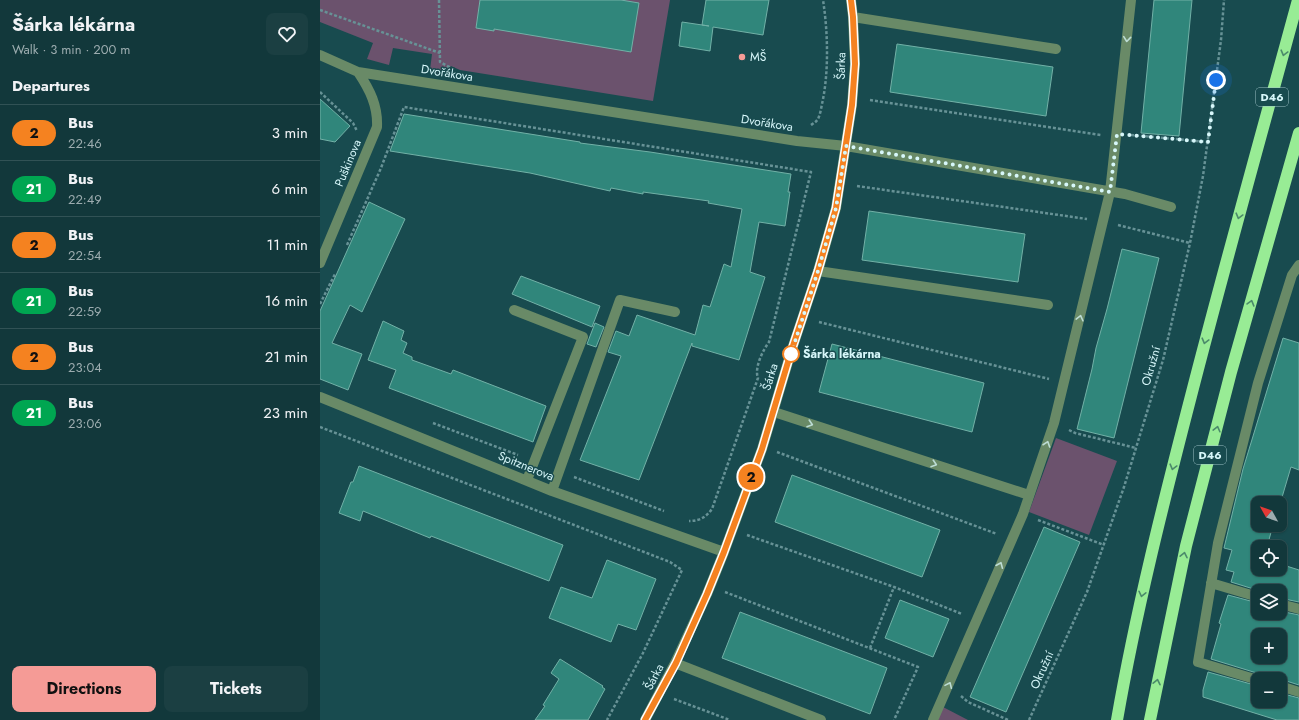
<!DOCTYPE html>
<html lang="en">
<head>
<meta charset="utf-8">
<style>
  body { margin:0; font-family:Jost,sans-serif; background:#1b3f42; color:#f1f3f6; height:100vh; display:flex; flex-direction:column; font-size:15px; white-space:nowrap }
  * { box-sizing:border-box; margin:0 }
  p { font-size:13px; color:#9cacaf }
  .icon { flex:none; width:22px; height:22px; fill:none; stroke:currentColor; stroke-width:2; stroke-linecap:round; stroke-linejoin:round }
  .map { position:relative; flex:1; overflow:hidden }
  .sheet { display:flex; flex-direction:column; background:#12383b; width:320px }
  .sheet>* { flex:none }
  .badge { padding:0 8px; border-radius:13px; font-size:14px; line-height:26px }
  .needle { width:26px; rotate:310deg }
  .buttons { position:absolute; left:931px; top:496px; display:grid; gap:8px }
  .buttons a { display:grid; place-items:center; width:36px; height:36px; border-radius:8px; background:#12383b; box-shadow:0 1px 3px #0004,0 0 0 1px #315255; font-size:20px }
  .you { position:absolute; width:20px; height:20px; margin:-10px; border:3px solid #fff; border-radius:50%; background:#1a73e8; box-shadow:0 0 0 6px #1a73e833 }
  .map>.badge { position:absolute; translate:-50% -50%; box-shadow:0 0 0 2px #fff }
  h2 { padding:0 12px; font-size:15px; line-height:36px }
  .round { display:grid; place-items:center; flex:none; width:42px; height:42px; border-radius:8px; background:#1b3f42 }
  .summary { display:flex; align-items:center; justify-content:space-between; height:68px; padding:0 12px }
  h1 { font-size:19px; font-weight:700; line-height:30px }
  .cta { display:flex; gap:8px; margin-top:auto; padding:8px 12px }
  .cta a { flex:1; height:46px; border-radius:8px; background:#f59b96; color:#111; font-size:16px; font-weight:700; line-height:46px; text-align:center }
  .cta a+a { background:#1b3f42; color:#f1f3f6 }
  ul { padding:0; list-style:none }
  li { display:flex; align-items:center; gap:12px; height:56px; padding:0 12px; border-top:1px solid #315255 }
  li div { flex:1 }
  li b { display:block; font-size:15px }
  li em { font-style:normal }
  li .badge { min-width:44px; font-weight:700; text-align:center }
  main { display:flex; flex:1; min-height:0 }
  .map>svg:first-child { display:block }
  .green { fill:#6b526d }
  .building { fill:#30867b; stroke:#72b1a7; fill-rule:evenodd }
  .lines { fill:none; stroke-linecap:round; stroke-linejoin:round }
  .path { stroke:#679296; stroke-width:2.5; stroke-dasharray:3 2; stroke-linecap:butt }
  .minor { stroke:#698a67; stroke-width:10 }
  .highway { stroke:#98ec95; stroke-width:12 }
  .oneway { stroke:#bcdcd5 }
  .oneway2 { stroke:#4b8b6b }
  .line-casing { stroke:#fff; stroke-width:9 }
  .line { stroke:#f58220; stroke-width:6 }
  .walk { stroke:#d7f7fa; stroke-width:4; stroke-dasharray:0 7.2 }
  .poi-dot { fill:#f59b96; stroke:#184b4f; stroke-width:1.5 }
  .stop-dot { fill:#fff; stroke:#f58220; stroke-width:2 }
  .labels { text-anchor:middle; stroke-width:3; stroke-linejoin:round; paint-order:stroke }
  .shield { fill:#184b4f; stroke:#9ec3c7; stroke-width:1 }
  .shield-label { font-size:11px; font-weight:bold; fill:#d7f7fa }
  .poi-label { font-size:12px; fill:#d7f7fa; stroke:#184b4f; text-anchor:start }
  .street-label { font-size:12px; fill:#d7f7fa; stroke:#184b4f }
  .stop-label { font-size:12px; font-weight:bold; fill:#d7f7fa; stroke:#184b4f; text-anchor:start }
</style>
</head>
<body>
<main>
<section class="sheet">
<div class="summary"><div><h1>Šárka lékárna</h1><p>Walk · 3 min · 200 m</p></div><a class="round"><svg class="icon" aria-label="heart" viewBox="0 0 24 24"><path d="M12 20l-8-8c-3-5 5-10 8-4 3-6 11-1 8 4z"/></svg></a></div>
<h2>Departures</h2>
<ul>
<li><span class="badge" style="background:#f58220;color:#111">2</span><div><b>Bus</b><p>22:46</p></div><em>3 min</em></li>
<li><span class="badge" style="background:#00a651;color:#fff">21</span><div><b>Bus</b><p>22:49</p></div><em>6 min</em></li>
<li><span class="badge" style="background:#f58220;color:#111">2</span><div><b>Bus</b><p>22:54</p></div><em>11 min</em></li>
<li><span class="badge" style="background:#00a651;color:#fff">21</span><div><b>Bus</b><p>22:59</p></div><em>16 min</em></li>
<li><span class="badge" style="background:#f58220;color:#111">2</span><div><b>Bus</b><p>23:04</p></div><em>21 min</em></li>
<li><span class="badge" style="background:#00a651;color:#fff">21</span><div><b>Bus</b><p>23:06</p></div><em>23 min</em></li>
</ul>
<div class="cta"><a>Directions</a><a>Tickets</a></div>
</section>
<div class="map">
<svg width="979" height="720" viewBox="0 0 979 720">
  <rect width="100%" height="100%" fill="#184b4f"/>
  <path class="green" d="M 0,0 L 350,0 L 333,101 L 140,70 L 131,66 L 123,75 L 112,73 L 110,72 L 110,70 L 112,54 L 73,48 L 69,65 L 47,59 L 53,43 L 0,22 Z
    M 736,438 L 797,461 L 769,535 L 709,512 Z
    M 623,707 L 648,720 L 617,720 Z"/>
  <path class="building" d="M 160,0 L 301,0 L 319,3 L 311,52 L 174,29 L 174,31 L 156,28 Z
    M 386,0 L 449,0 L 443,35 L 393,27 L 390,51 L 359,46 L 362,22 L 389,26 L 382,25 Z
    M 834,0 L 872,0 L 859,136 L 821,133 Z
    M 577,44 L 733,67 L 726,116 L 570,92 Z
    M 0,99 L 30,126 L 15,142 L 0,139 Z
    M 84,114 L 260,142 L 260,143 L 330,152 L 471,174 L 468,192 L 470,192 L 465,226 L 439,222 L 430,272 L 445,277 L 419,360 L 372,346 L 372,343 L 319,480 L 260,460 L 301,356 L 288,352 L 296,331 L 309,336 L 317,315 L 375,335 L 383,305 L 390,307 L 404,264 L 411,267 L 422,209 L 388,203 L 389,201 L 323,192 L 323,194 L 291,188 L 290,191 L 210,173 L 70,151 Z
    M 49,202 L 85,219 L 42,312 L 30,305 L 12,343 L 42,354 L 28,390 L 0,379 L 0,311 Z
    M 549,211 L 705,234 L 698,282 L 542,260 Z
    M 802,249 L 839,258 L 794,438 L 757,429 L 772,369 L 776,348 L 787,309 Z
    M 201,276 L 280,306 L 272,327 L 192,294 Z
    M 63,321 L 84,331 L 81,340 L 87,343 L 83,353 L 92,357 L 92,360 L 131,374 L 133,370 L 226,406 L 213,442 L 69,388 L 76,370 L 48,360 Z
    M 275,323 L 284,327 L 276,347 L 267,344 Z
    M 963,338 L 979,343 L 979,470 L 971,467 L 960,504 L 938,503 L 938,525 L 953,525 L 947,547 L 938,547 L 938,569 L 960,569 L 960,564 L 979,570 L 979,602 L 960,598 L 960,591 L 940,591 L 911,582 L 914,572 L 906,570 L 912,550 L 904,548 L 923,469 Z
    M 512,344 L 664,383 L 652,432 L 499,392 Z
    M 39,466 L 243,545 L 229,581 L 111,536 L 110,538 L 43,511 L 40,521 L 19,513 L 31,482 L 33,482 Z
    M 472,475 L 620,530 L 602,577 L 455,522 Z
    M 724,527 L 760,542 L 686,712 L 650,697 Z
    M 287,560 L 336,579 L 316,630 L 298,624 L 291,642 L 229,618 L 241,587 L 272,598 Z
    M 908,595 L 938,603 L 938,613 L 960,613 L 960,611 L 979,615 L 979,685 L 960,679 L 944,679 L 943,676 L 940,674 L 891,659 L 901,624 L 899,623 ZM 938,635 L 960,635 L 960,657 L 938,657 Z
    M 580,600 L 629,619 L 613,657 L 565,638 Z
    M 420,612 L 567,668 L 550,714 L 402,658 Z
    M 240,659 L 283,686 L 282,687 L 285,689 L 268,720 L 215,720 L 225,706 L 223,705 L 239,679 L 231,673 Z
    M 888,672 L 938,686 L 938,701 L 960,701 L 960,693 L 979,698 L 979,720 L 957,720 L 883,697 L 883,690 Z"/>
  <g class="lines">
    <path class="path" d="M 119,0 L 120,62 L 133,69
      M 0,10 L 120,53
      M 0,92 L 33,123 L 37,131
      M 550,100 L 781,135
      M 491,125 C 494,123 496,122 498,119 C 500,115 501,109 502,104 C 509,73 508,32 503,0
      M 811,135 L 888,142
      M 537,186 L 767,219
      M 798,225 L 870,243
      M 27,245 L 61,168 L 84,107 L 491,172 L 449,342 C 443,350 434,368 438,378 L 392,509 C 386,517 380,521 369,521
      M 0,304 L 15,274
      M 499,322 L 729,379
      M 113,423 L 198,455
      M 0,427 L 350,562 L 362,570 L 323,653 L 287,720
      M 749,430 L 755,433 L 816,448
      M 457,452 L 677,534
      M 254,477 L 344,511
      M 718,520 L 784,545
      M 427,535 L 574,587 L 642,614
      M 405,592 L 598,667 L 574,720
      M 550,648 L 574,587
      M 641,696 L 648,702 L 688,720
      M 354,699 L 410,720
      M 709,720 L 767,592 L 804,487 L 843,360 L 870,243 L 883,176 L 901,40 L 904,0"/>
    <path class="minor" d="M 533,17 L 736,49
      M 0,55 L 38,72 L 477,141 L 526,146 L 805,194 L 851,207
      M 0,263 L 57,127 C 58,106 50,90 38,72
      M 498,271 L 728,305
      M 194,310 L 263,337 L 207,480
      M 0,397 L 232,491 L 404,552
      M 454,412 L 709,495
      M 232,491 L 300,300 L 355,312
      M 891,583 L 938,597
      M 960,604 L 979,609
      M 355,663 L 501,720
      M 938,680 L 878,662 L 898,543 L 938,383 L 972,275 L 979,265
      M 960,686 L 979,692
      M 325,720 L 355,663 L 387,594 L 404,552 L 442,449 L 471,352 L 498,271 L 516,208 L 532,105 L 535,64 L 533,17 L 531,0
      M 613,720 L 703,514 L 734,423 L 790,192 L 811,0"/>
    <path class="highway" d="M 797,720 C 816,611 843,504 871,396 C 905,264 942,132 978,0
      M 830,720 L 866,546 L 911,372 L 979,133"/>
  </g>
  <defs><path id="oneway-chevron" d="M-2-3.5L2.5 0L-2 3.5" fill="none" stroke-width="1.6" stroke-linecap="round" stroke-linejoin="round"/></defs>
  <g class="oneway">
    <use href="#oneway-chevron" transform="translate(807 39) rotate(96)"/>
    <use href="#oneway-chevron" transform="translate(760 318) rotate(-76)"/>
    <use href="#oneway-chevron" transform="translate(490 424) rotate(18)"/>
    <use href="#oneway-chevron" transform="translate(727 444) rotate(-71)"/>
    <use href="#oneway-chevron" transform="translate(614 464) rotate(18)"/>
    <use href="#oneway-chevron" transform="translate(680 565) rotate(-67)"/>
    <use href="#oneway-chevron" transform="translate(629 685) rotate(-66)"/>
  </g>
  <g class="oneway2">
    <use href="#oneway-chevron" transform="translate(964 53) rotate(105)"/>
    <use href="#oneway-chevron" transform="translate(919 216) rotate(105)"/>
    <use href="#oneway-chevron" transform="translate(931 303) rotate(-74)"/>
    <use href="#oneway-chevron" transform="translate(885 341) rotate(105)"/>
    <use href="#oneway-chevron" transform="translate(897 429) rotate(-76)"/>
    <use href="#oneway-chevron" transform="translate(853 467) rotate(105)"/>
    <use href="#oneway-chevron" transform="translate(864 555) rotate(-78)"/>
    <use href="#oneway-chevron" transform="translate(822 594) rotate(103)"/>
    <use href="#oneway-chevron" transform="translate(837 682) rotate(-78)"/>
  </g>
  <g class="lines">
    <defs>
      <path id="line" d="M 325,720 L 356,663 L 387,594 L 404,552 L 442,449 L 471,352 L 498,271 L 516,208 L 532,105 L 535,64 L 533,17 L 531,0"/>
    </defs>
    <use href="#line" class="line-casing"/>
    <use href="#line" class="line"/>
    <path class="walk" d="M 471,354 L 498,271 L 516,208 L 526,146 L 790,192 L 797,134 L 888,142 L 896,80"/>
  </g>
  <circle class="poi-dot" cx="422" cy="57" r="4"/>
  <circle class="stop-dot" cx="471" cy="354" r="8"/>
  <g class="labels">
    <g class="shield">
      <rect x="936" y="88" width="32" height="18" rx="3"/>
      <rect x="874" y="446" width="32" height="18" rx="3"/>
    </g>
    <g class="shield-label">
      <text x="952" y="101">D46</text>
      <text x="890" y="459">D46</text>
    </g>
    <g class="poi-label">
      <text x="430" y="61">MŠ</text>
    </g>
    <g class="street-label">
      <text transform="translate(521 66) rotate(-89)" y="4">Šárka</text>
      <text transform="translate(127 73) rotate(9)" y="4">Dvořákova</text>
      <text transform="translate(447 123) rotate(9)" y="4">Dvořákova</text>
      <text transform="translate(28 163) rotate(-67)" y="4">Puškinova</text>
      <text transform="translate(831 366) rotate(-74)" y="4">Okružní</text>
      <text transform="translate(450 377) rotate(-73)" y="4">Šárka</text>
      <text transform="translate(206 466) rotate(22)" y="4">Spitznerova</text>
      <text transform="translate(722 670) rotate(-66)" y="4">Okružní</text>
      <text transform="translate(334 677) rotate(-63)" y="4">Šárka</text>
    </g>
    <g class="stop-label">
      <text x="483" y="358">Šárka lékárna</text>
    </g>
  </g>
</svg>
<div class="buttons">
<a><svg class="needle" viewBox="-14 -14 28 28"><path d="M0-13l5 13h-10z" fill="#e53935"/><path d="M0 13l5-13h-10z" fill="#9cacaf"/></svg></a>
<a><svg class="icon" aria-label="locate" viewBox="0 0 24 24"><circle cx="12" cy="12" r="6"/><path d="M12 2v4M12 18v4M2 12h4M18 12h4"/></svg></a>
<a><svg class="icon" aria-label="layers" viewBox="0 0 24 24"><path d="M12 4l9 5-9 5-9-5zM3 14l9 5 9-5"/></svg></a>
<a>+</a>
<a>−</a>
</div>
<div class="you" style="left:896px;top:80px"></div>
<b class="badge" style="left:431px;top:477px;background:#f58220;color:#111">2</b>
</div>
</main>
</body>
</html>
